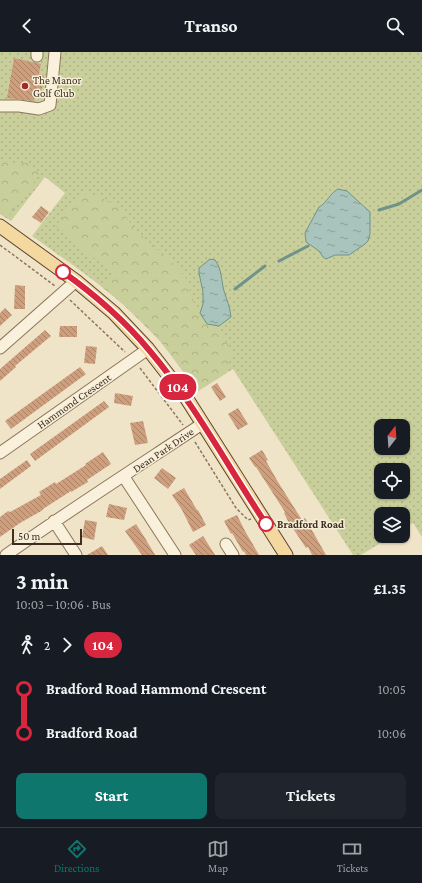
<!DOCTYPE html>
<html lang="en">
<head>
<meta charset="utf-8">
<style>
  body { margin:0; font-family:"Crimson Pro",serif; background:#20242c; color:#f1f3f6; height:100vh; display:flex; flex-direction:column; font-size:15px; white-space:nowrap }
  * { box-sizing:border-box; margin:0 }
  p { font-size:13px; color:#9ea1a6 }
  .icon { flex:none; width:22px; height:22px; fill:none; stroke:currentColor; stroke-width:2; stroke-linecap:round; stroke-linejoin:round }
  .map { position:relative; height:503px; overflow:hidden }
  .sheet { display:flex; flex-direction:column; background:#171b24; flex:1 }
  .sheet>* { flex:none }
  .badge { padding:0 8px; border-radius:13px; font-size:14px; line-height:26px }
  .needle { width:26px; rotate:17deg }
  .buttons { position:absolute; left:374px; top:367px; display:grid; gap:8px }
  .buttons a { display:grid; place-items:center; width:36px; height:36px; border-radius:8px; background:#171b24; box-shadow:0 1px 3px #0004; font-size:20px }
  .scale { position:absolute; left:12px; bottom:10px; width:70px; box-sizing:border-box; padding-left:4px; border:2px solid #3d2e20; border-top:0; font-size:11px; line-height:14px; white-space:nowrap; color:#3d2e20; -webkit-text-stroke:3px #f7eed8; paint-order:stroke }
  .map>.badge { position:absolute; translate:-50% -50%; box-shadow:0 0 0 2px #fff }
  .legs { display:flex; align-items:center; gap:6px; height:44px; padding:0 16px; font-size:13px }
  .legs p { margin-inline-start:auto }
  .summary { display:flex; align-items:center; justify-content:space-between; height:68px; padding:0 16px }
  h1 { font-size:22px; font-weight:700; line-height:30px }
  .button { display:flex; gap:8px; margin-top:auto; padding:8px 16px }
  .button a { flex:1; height:46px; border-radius:8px; background:#0f766e; color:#fff; font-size:16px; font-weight:700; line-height:46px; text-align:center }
  .button a+a { background:#20242c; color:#f1f3f6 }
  ul { padding:0 16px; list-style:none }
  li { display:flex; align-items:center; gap:14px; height:44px; font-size:15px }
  li i { display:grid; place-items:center; width:6px; height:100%; margin:0 5px; background:currentColor }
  li i::after { content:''; width:10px; height:10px; margin:-5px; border:3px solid; border-radius:50%; background:#171b24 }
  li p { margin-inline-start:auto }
  li:first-child i { background:linear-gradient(#0000 50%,currentColor 0) }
  li:last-child i { background:linear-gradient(currentColor 50%,#0000 0) }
  header { display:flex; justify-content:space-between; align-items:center; height:52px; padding:0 16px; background:#171b24; font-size:18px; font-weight:700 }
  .tab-bar { display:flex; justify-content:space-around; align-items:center; height:56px; border-top:1px solid #363941; background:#171b24; font-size:11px; color:#9ea1a6 }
  .tab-bar a { display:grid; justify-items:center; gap:2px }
  .tab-bar .on { color:#0f766e }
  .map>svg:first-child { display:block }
  .grass { fill:url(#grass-dots); fill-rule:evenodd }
  .forest { fill:url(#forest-crowns) }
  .water { fill:url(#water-ripples); stroke:#6f938a }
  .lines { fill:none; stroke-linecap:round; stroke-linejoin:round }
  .stream { stroke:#6f938a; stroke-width:3 }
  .building { fill:url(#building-back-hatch) }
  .minor-casing { stroke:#8d765c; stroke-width:13 }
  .major-casing { stroke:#5b4430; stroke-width:15 }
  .path { stroke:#8d765c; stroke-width:1.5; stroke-dasharray:3 2; stroke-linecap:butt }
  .minor { stroke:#faf1dc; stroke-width:11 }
  .major { stroke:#f3d9a0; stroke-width:13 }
  .line-1-casing { stroke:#fff; stroke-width:9 }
  .line-1 { stroke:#d7263d; stroke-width:6 }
  .poi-dot { fill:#9e2a2b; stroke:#f7eed8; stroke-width:1.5 }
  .stop-1-dot { fill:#fff; stroke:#d7263d; stroke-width:2 }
  .labels { text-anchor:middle; stroke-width:3; stroke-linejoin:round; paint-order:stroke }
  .poi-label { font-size:11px; fill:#3d2e20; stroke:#f7eed8; text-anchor:start }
  .street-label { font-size:11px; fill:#3d2e20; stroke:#f7eed8 }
  .stop-label { font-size:11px; font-weight:bold; fill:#3d2e20; stroke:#f7eed8; text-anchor:start }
</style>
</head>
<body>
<header><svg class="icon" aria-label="back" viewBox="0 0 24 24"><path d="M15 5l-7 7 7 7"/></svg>Transo<svg class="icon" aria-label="search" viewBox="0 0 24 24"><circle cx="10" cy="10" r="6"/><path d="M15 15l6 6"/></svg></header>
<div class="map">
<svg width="422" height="503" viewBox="0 0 422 503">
  <defs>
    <pattern id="grass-dots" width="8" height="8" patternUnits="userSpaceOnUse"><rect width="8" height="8" fill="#c9cf9b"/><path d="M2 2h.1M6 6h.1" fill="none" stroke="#aeb285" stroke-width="1.8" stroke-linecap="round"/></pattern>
    <pattern id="forest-crowns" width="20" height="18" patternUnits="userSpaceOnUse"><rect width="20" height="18" fill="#c9cf9b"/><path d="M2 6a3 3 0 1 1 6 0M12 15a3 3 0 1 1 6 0" fill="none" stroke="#aeb285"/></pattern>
    <pattern id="water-ripples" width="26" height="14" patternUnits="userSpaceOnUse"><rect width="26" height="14" fill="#a9c4bc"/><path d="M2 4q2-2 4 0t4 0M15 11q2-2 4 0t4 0" fill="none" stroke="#8ba098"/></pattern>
    <pattern id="building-back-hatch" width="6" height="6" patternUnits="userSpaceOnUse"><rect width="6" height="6" fill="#cf9f7d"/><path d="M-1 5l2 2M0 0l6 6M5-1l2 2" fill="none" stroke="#a98266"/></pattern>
  </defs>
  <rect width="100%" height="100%" fill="#f0e4c8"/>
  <path class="grass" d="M 0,0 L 422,0 L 422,485 L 413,471 L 403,477 L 403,462 L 381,462 L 381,484 L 392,484 L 361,503 L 353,503 L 233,317 L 198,339 C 185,323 173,304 159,288 C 123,247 77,216 32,184 L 65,141 L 45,125 L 11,169 L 0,162 ZM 381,374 L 403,374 L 403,396 L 381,396 ZM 381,418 L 403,418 L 403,440 L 381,440 Z"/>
  <path class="forest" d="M 0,108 L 13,111 L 30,111 L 40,122 L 7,166 L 0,162 Z
    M 82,140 L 100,145 L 115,153 L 145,187 L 170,208 L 186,226 L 194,251 L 207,272 L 212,273 L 229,294 L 231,303 L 225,322 L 198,339 L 160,289 L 120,249 L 103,236 L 113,222 L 56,174 Z"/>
  <path class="water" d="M 338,137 L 347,139 L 370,160 L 370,182 L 368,189 L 365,192 L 349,203 L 335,203 L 326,207 L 323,205 L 319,199 L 306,190 L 305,181 L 319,155 C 327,151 329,142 338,137 Z
    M 210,207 L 215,208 C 222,217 221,228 224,239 C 227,248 230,255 231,265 L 219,274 L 207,272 L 200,261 L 203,252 L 203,240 L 199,221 L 199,216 Z"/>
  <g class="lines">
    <path class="stream" d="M 379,158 L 399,152 L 422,138
      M 279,209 L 308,194
      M 235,237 L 265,214"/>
  </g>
  <path class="building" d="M 14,6 L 41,12 L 39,22 L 44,23 L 41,41 L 36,40 L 34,49 L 7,46 Z
    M 41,154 L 49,160 L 41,171 L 32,165 Z
    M 15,233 L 25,234 L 25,257 L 14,257 Z
    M 5,256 L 12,263 L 0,274 L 0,261 Z
    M 60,274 L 77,274 L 77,285 L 59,285 Z
    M 45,278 L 51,284 L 15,314 L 16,315 L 0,329 L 0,317 Z
    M 86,294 L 97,295 L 95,312 L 84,311 Z
    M 80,315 L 86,322 L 11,377 L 5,369 Z
    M 217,331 L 226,345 L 220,349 L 211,335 Z
    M 115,341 L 133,344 L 131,354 L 114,351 Z
    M 104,349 L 109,355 L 35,409 L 30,402 Z
    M 238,356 L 248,372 L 238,378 L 228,362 Z
    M 143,369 L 148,391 L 135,393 L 130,371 Z
    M 262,398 L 268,408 L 266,409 L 278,430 L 302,468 L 305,466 L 326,503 L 312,503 L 308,495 L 306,496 L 288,469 L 284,461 L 285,460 L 256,415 L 255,415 L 249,406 Z
    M 103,400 L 111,412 L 87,428 L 88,430 L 71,440 L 71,439 L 43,457 L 43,458 L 20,471 L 0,485 L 0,465 L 8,459 L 10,460 L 41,443 L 39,440 L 55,430 L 56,432 L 86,413 L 85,412 Z
    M 27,408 L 31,414 L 0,437 L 0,427 Z
    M 162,416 L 176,426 L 168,437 L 154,426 Z
    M 184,436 L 197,458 L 198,458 L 206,473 L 193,480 L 182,458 L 172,443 Z
    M 109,452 L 127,456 L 124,468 L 106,465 Z
    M 237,463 L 245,479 L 259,503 L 246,503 L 244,499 L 243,500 L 232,481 L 231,482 L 224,469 Z
    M 85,468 L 97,470 L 94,488 L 82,485 Z
    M 136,472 L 145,486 L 155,503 L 142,503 L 125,479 Z
    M 203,484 L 215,503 L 196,503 L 189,493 Z
    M 102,494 L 108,503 L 87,503 Z"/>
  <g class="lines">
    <defs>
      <path id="minor" d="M 37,4 L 37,0
        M 0,54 L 19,54 L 39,57 L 50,53 L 55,0
        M 0,296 L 76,229
        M 0,401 L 148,297
        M 124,425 L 175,503
        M 54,469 L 76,503
        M 226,492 L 233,503
        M 6,503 C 70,458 137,415 202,372"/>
      <path id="major" d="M 0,174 L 76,229 L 114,261 L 148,297 L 187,347 L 286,503"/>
    </defs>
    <use href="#minor" class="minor-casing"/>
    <use href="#major" class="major-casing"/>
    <path class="path" d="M 0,193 L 55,234
      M 70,248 L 125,300
      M 140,316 L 183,373
      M 195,390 L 236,456 L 248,468 L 251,467"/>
    <use href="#minor" class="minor"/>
    <use href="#major" class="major"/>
  </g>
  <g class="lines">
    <defs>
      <path id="line-1" d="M 63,220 C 94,242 124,268 149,298 C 194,351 227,413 266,472"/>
    </defs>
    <use href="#line-1" class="line-1-casing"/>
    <use href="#line-1" class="line-1"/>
  </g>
  <circle class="poi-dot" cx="25" cy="34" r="4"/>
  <g class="stop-1-dot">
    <circle cx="63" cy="220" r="7"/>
    <circle cx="266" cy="472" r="7"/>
  </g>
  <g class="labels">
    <g class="poi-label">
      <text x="33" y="32">The Manor<tspan x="33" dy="13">Golf Club</tspan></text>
    </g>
    <g class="street-label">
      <text transform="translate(74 349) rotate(-35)" y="4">Hammond Crescent</text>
      <text transform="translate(163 398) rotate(-34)" y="4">Dean Park Drive</text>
    </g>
    <g class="stop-label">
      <text x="277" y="476">Bradford Road</text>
    </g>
  </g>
</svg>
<div class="buttons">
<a><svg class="needle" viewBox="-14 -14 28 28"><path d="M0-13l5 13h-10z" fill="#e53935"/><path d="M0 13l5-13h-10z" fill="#9ea1a6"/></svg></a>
<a><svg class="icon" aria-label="locate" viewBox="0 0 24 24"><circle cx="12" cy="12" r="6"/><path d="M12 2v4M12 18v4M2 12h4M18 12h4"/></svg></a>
<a><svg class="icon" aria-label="layers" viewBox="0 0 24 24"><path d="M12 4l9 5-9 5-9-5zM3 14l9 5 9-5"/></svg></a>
</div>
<div class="scale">50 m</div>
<b class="badge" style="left:178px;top:335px;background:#d7263d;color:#fff">104</b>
</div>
<section class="sheet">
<div class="summary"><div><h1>3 min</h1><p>10:03 – 10:06 · Bus</p></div><b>£1.35</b></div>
<div class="legs"><svg class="icon" aria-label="walk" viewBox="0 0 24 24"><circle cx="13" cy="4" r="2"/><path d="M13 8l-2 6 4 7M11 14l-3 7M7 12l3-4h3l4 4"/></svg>2<svg class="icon" aria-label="forward" viewBox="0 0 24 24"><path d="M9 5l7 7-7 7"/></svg><b class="badge" style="background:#d7263d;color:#fff">104</b></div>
<ul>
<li><i style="color:#d7263d"></i><b>Bradford Road Hammond Crescent</b><p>10:05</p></li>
<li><i style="color:#d7263d"></i><b>Bradford Road</b><p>10:06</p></li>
</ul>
<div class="button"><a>Start</a><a>Tickets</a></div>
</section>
<nav class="tab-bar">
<a class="on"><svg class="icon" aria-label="directions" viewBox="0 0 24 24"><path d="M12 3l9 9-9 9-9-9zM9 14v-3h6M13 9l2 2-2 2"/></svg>Directions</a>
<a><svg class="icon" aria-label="map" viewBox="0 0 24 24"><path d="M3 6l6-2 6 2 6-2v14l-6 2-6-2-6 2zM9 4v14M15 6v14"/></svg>Map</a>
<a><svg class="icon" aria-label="tickets" viewBox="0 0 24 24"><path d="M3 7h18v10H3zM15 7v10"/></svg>Tickets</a>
</nav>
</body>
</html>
